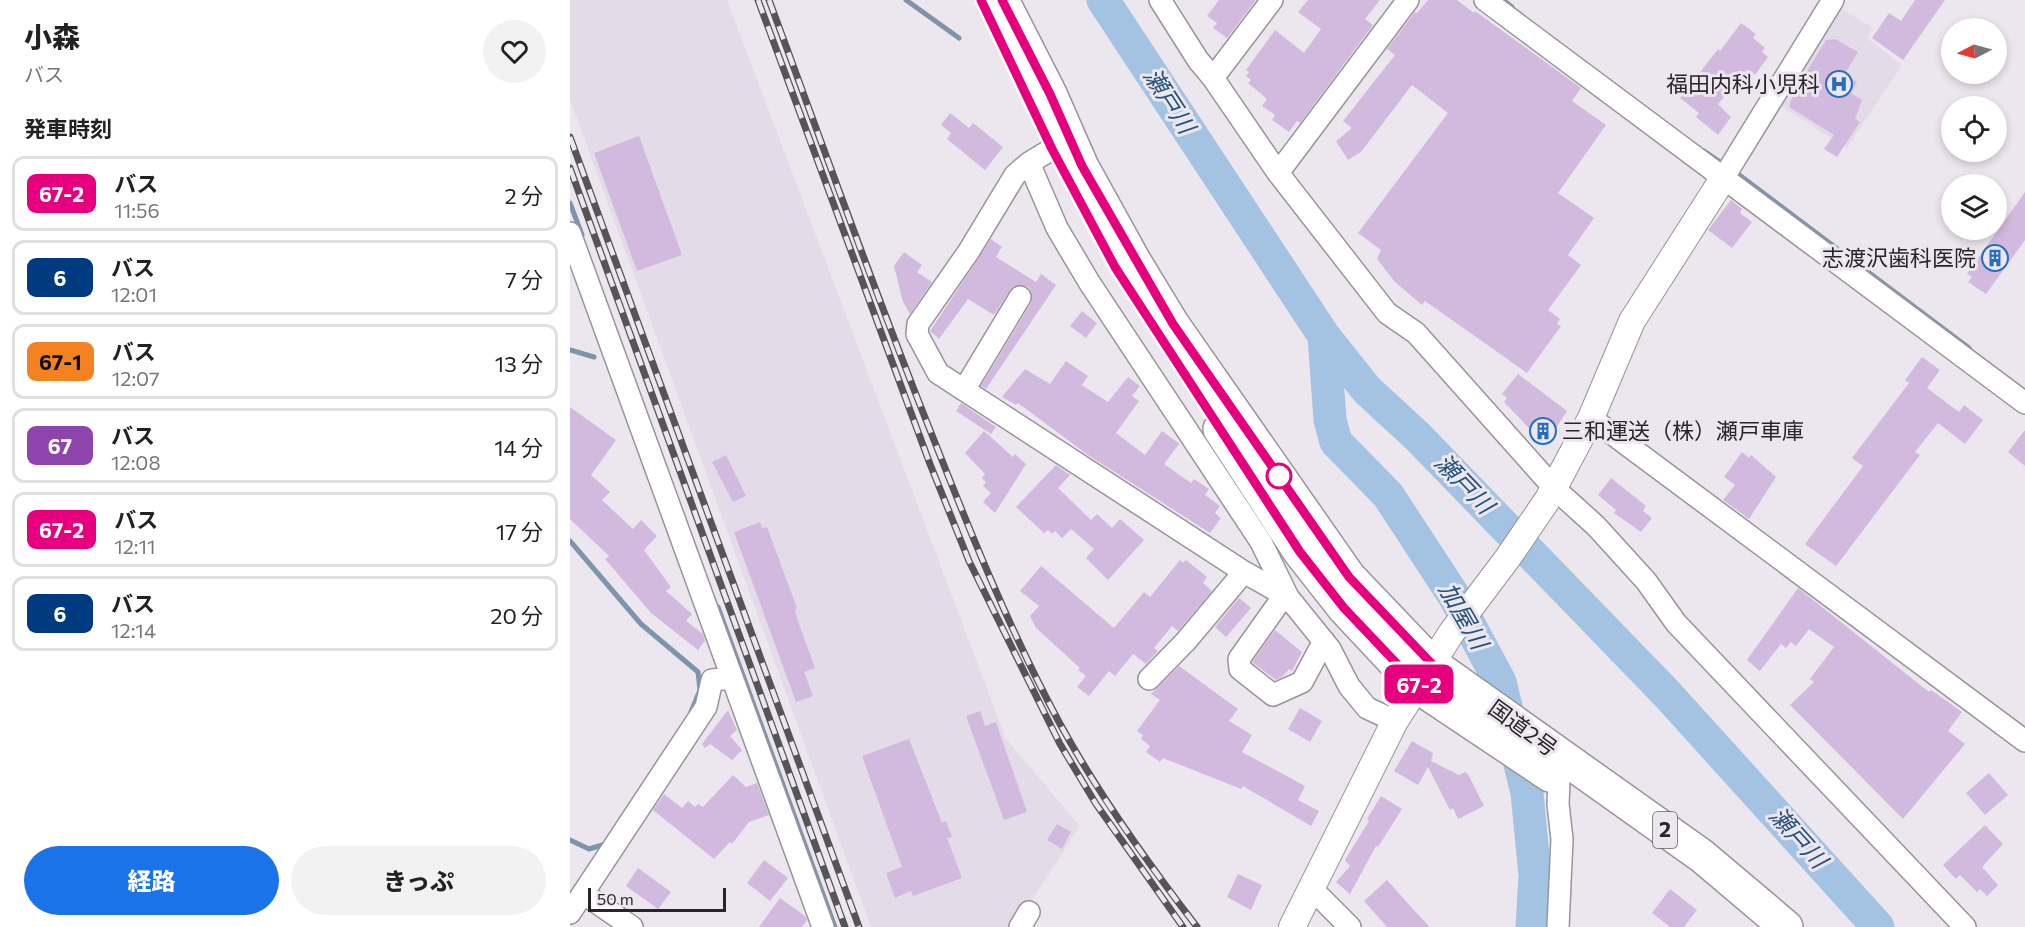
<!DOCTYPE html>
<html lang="ja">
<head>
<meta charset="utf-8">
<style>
  body { margin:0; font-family:Commissioner,"Noto Sans JP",sans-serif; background:#f2f2f2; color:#222; height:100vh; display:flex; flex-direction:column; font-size:22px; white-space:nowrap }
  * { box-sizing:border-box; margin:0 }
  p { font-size:20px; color:#767676 }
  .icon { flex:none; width:33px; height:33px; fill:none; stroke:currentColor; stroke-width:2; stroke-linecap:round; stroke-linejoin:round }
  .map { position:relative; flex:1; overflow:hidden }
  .sheet { display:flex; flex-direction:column; background:#fff; width:570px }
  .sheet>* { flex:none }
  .badge { padding:0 12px; border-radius:9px; font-size:21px; line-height:39px }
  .needle { width:39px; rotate:264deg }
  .controls { position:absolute; left:1371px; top:18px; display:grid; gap:12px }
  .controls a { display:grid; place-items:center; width:66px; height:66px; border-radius:50%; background:#fff; box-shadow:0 3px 9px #0003; font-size:30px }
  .scale { position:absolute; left:18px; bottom:15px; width:138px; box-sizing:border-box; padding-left:6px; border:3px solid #272528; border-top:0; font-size:16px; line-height:21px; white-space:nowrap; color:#272528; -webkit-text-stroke:4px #ece7ee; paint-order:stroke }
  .map>.badge { position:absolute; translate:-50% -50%; box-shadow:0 0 0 3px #fff }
  h2 { padding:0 24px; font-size:22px; line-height:54px }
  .round { display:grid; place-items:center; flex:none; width:63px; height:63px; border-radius:32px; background:#f2f2f2 }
  .summary { display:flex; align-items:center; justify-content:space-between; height:102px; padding:0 24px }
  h1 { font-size:28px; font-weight:800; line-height:45px }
  .action { display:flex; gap:12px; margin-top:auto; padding:12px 24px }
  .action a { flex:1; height:69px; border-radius:36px; background:#1a73e8; color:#fff; font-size:24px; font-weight:800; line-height:69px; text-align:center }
  .action a+a { background:#f2f2f2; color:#222 }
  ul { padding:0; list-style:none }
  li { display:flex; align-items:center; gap:18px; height:75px; margin:0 12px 9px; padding:0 12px; border:3px solid #e0e0e0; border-radius:12px }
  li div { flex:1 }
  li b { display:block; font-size:22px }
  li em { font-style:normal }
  li .badge { min-width:66px; font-weight:700; text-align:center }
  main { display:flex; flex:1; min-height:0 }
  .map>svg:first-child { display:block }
  .built { fill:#e3dbe8 }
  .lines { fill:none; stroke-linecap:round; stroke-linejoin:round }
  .stream { stroke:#7e94ab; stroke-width:5 }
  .river { stroke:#a4c3e3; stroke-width:33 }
  .building { fill:#d2badf }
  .minor-casing { stroke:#98949a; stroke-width:24 }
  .tertiary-casing { stroke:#98949a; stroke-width:28 }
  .trunk-casing { stroke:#98949a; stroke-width:36 }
  .minor { stroke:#fff; stroke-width:21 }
  .tertiary { stroke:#fff; stroke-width:26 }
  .trunk { stroke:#fff; stroke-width:33 }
  .rail-casing { stroke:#575458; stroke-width:7 }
  .rail { stroke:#ece7ee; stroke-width:4.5; stroke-dasharray:14; stroke-linecap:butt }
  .line-casing { stroke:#fff; stroke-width:14 }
  .line { stroke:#e6007e; stroke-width:9 }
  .stop-dot { fill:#fff; stroke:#e6007e; stroke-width:3 }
  .labels { text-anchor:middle; stroke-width:6; stroke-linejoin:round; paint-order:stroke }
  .shield { fill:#ece7ee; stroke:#625f63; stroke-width:1.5 }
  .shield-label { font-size:21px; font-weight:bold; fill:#272528 }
  .poi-label { font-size:22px; fill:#272528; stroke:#ece7ee; text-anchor:end }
  .street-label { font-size:22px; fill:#272528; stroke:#ece7ee }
  .water-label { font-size:24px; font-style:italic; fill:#25527d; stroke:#ece7ee }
</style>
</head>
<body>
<main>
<section class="sheet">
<div class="summary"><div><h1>小森</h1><p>バス</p></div><a class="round"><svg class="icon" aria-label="heart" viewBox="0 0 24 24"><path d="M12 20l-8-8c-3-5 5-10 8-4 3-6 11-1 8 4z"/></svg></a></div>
<h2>発車時刻</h2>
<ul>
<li><span class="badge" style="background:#e6007e;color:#fff">67-2</span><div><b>バス</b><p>11:56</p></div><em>2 分</em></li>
<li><span class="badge" style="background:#003b80;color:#fff">6</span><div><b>バス</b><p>12:01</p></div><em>7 分</em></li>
<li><span class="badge" style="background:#f58220;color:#111">67-1</span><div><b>バス</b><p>12:07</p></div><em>13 分</em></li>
<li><span class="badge" style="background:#8e44ad;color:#fff">67</span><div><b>バス</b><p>12:08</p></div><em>14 分</em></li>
<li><span class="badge" style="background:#e6007e;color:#fff">67-2</span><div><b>バス</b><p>12:11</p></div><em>17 分</em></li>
<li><span class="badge" style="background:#003b80;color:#fff">6</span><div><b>バス</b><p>12:14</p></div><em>20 分</em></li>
</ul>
<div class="action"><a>経路</a><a>きっぷ</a></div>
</section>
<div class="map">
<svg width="1455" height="927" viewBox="0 0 1455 927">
  <rect width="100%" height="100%" fill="#ece7ee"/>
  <path class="built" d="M 0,0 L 157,0 L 436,739 L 510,826 L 444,927 L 301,927 L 0,99 Z
    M 1267,6 L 1303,28 L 1297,38 L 1332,65 L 1277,148 L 1208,104 Z"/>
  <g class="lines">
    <path class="stream" d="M 336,0 L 389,38
      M 933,0 L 942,7
      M 1134,151 L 1156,166
      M 1164,171 L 1399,348
      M 0,203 L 12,235
      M 0,350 L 24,357
      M 0,541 L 71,624 L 128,672 L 130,690 L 121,712
      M 148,607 L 265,927
      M 0,840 L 19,849 L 36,844"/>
    <path class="river" d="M 533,0 L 754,336 L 797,390 L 848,437 L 1097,694 L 1308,927
      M 754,336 L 760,420 L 766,442 L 818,495 L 884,596 L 930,682 L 957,793 L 965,876 L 962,927"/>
  </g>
  <path class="building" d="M 649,0 L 686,0 L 657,38 L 643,28 L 647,23 L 637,16 Z
    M 738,0 L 810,0 L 795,19 L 803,25 L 730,123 L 727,121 L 719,132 L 702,120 L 705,115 L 692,106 L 697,99 L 678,83 L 681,80 L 676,76 L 679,72 L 676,70 L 705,30 L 734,53 L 751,29 L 728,12 Z
    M 858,0 L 887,0 L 904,13 L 905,11 L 1011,88 L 1002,101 L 1036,125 L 988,193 L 1024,218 L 998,255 L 1011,265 L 978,310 L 990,319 L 987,324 L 991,326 L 957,373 L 855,301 L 852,305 L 825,282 L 807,259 L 811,250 L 788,233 L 878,113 L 842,85 L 791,152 L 778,160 L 766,141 L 782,128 L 773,121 L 825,55 L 817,49 L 845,12 L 847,13 Z
    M 1345,0 L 1375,0 L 1333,60 L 1302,38 L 1319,13 L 1331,21 Z
    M 1171,23 L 1186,34 L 1183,38 L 1195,48 L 1192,52 L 1198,57 L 1185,75 L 1177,70 L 1148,104 L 1161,117 L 1148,135 L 1126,117 L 1129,113 L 1110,98 L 1148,49 L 1150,51 Z
    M 1265,39 L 1288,52 L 1274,75 L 1287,82 L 1281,93 L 1292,100 L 1285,119 L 1290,122 L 1267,157 L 1254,149 L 1264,135 L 1219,107 L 1223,94 L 1256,40 Z
    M 380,113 L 399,128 L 403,123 L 433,147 L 415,170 L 377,139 L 381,133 L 371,125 Z
    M 69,136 L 112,255 L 67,271 L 24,153 Z
    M 1455,192 L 1455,240 L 1416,294 L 1398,282 L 1402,277 L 1397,274 Z
    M 1161,200 L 1172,209 L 1170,213 L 1182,222 L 1162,248 L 1138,230 Z
    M 421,239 L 432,247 L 426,257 L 466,282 L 471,274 L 486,285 L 416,389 L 411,386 L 461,303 L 461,291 L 457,286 L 443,286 L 424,315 L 398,299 L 369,339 L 360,331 Z
    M 334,252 L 352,265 L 347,272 L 362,282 L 340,314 L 333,302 L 324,266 Z
    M 512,311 L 527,323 L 516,338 L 500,326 Z
    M 1352,357 L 1370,370 L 1357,388 L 1389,412 L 1394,405 L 1413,420 L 1395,444 L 1368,423 L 1345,452 L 1350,455 L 1266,566 L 1235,544 L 1293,466 L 1282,458 L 1339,383 L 1335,380 Z
    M 496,361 L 518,376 L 512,385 L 538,402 L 558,377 L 570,386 L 562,396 L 569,401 L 546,433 L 575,455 L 592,431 L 607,442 L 609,444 L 594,464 L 621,483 L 624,479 L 639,489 L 635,495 L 650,506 L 645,513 L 651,518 L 640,533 L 518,455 L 448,403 L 446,405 L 432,397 L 455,369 L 480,384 Z
    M 948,374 L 997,411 L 975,445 L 934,402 L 937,398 L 932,394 Z
    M 391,403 L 426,427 L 421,434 L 386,411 Z
    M 0,407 L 46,440 L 21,475 L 40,492 L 32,500 L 63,529 L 71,520 L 87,536 L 74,550 L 101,587 L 96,591 L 122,614 L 116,621 L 133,634 L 135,641 L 128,650 L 81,613 L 35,559 L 39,556 L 0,519 Z
    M 1455,430 L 1455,466 L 1438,452 Z
    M 414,431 L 443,457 L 445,454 L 456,464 L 425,513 L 413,502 L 421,493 L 413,486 L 416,482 L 412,478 L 415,474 L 395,453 Z
    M 1172,452 L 1179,458 L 1181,455 L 1206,477 L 1179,519 L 1153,500 L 1165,485 L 1154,477 Z
    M 156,455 L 176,496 L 163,502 L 142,462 Z
    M 486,465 L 500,475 L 488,488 L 521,520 L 527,514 L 542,528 L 550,519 L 574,540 L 538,580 L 516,558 L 524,549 L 501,529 L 492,538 L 485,531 L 482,534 L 478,530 L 474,533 L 446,507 Z
    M 1041,478 L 1076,506 L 1073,511 L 1082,518 L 1071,532 L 1044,513 L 1046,510 L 1028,495 Z
    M 190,522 L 192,528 L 197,527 L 227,608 L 225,609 L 227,619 L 245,668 L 234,672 L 243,696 L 226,702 L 164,532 Z
    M 610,560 L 613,563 L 616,560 L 637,577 L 633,583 L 642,591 L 608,631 L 602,626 L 584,648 L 588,651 L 576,664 L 563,654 L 545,676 L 539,671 L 519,696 L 507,687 L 516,676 L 508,670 L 510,668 L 466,628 L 460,616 L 469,606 L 450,591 L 471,566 L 544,628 L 574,592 L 580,597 Z
    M 1228,588 L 1359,692 L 1361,690 L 1392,712 L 1378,731 L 1395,744 L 1333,819 L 1220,705 L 1244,682 L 1240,679 L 1264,647 L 1239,629 L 1226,646 L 1221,642 L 1216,648 L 1211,644 L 1190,671 L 1177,660 Z
    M 669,598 L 681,608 L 656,637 L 645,627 Z
    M 705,630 L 732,652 L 722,671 L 719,669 L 713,676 L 706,680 L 682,662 Z
    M 609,666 L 668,709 L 659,721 L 682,735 L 672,752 L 735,786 L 728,800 L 749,811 L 741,826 L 673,786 L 671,789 L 593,758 L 590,762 L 576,752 L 580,746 L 571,739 L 573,735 L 567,731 L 590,700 L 581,694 Z
    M 730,708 L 752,721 L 740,742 L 718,729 Z
    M 158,710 L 167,730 L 160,736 L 172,750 L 162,760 L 140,744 L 135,748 L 132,744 Z
    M 410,711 L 415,726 L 426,722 L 457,812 L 434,820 L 396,716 Z
    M 339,739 L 372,823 L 376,821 L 382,837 L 377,838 L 392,878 L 343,896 L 341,891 L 325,898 L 316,873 L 332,867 L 292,756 Z
    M 842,741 L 863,753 L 861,761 L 889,775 L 895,772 L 898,774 L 914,806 L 888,819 L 883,808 L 880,810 L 858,767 L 848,785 L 824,771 Z
    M 1419,773 L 1438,795 L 1415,815 L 1396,793 Z
    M 163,775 L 176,787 L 187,783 L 199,815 L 179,822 L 162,844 L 160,842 L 144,859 L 83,810 L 94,794 L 112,808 L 118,801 L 125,807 L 128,804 L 133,807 Z
    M 811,796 L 832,809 L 808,847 L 806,846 L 780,894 L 766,882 L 780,866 L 775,860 L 799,821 L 797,819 Z
    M 487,824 L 501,832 L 492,849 L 477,840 Z
    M 1415,825 L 1433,844 L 1412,867 L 1428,885 L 1417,896 L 1410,889 L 1407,892 L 1390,875 L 1386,879 L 1373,865 Z
    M 194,860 L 218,878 L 200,901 L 177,883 Z
    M 68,868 L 101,892 L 88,909 L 56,886 Z
    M 668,874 L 692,885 L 681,910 L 657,897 Z
    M 817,880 L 842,908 L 860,927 L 817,927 L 794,901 Z
    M 1100,889 L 1127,910 L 1114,927 L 1100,927 L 1082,913 Z
    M 210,898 L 235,916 L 237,920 L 232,927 L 189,927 Z"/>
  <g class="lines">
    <defs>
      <path id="minor" d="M 590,0 L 628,60 L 643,78 L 708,173 L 817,313 L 846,333 L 984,488 L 1026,526 L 1076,581 L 1106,623 L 1395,927
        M 915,0 L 1455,403
        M 643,78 L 702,0
        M 459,163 L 482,149
        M 708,173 L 838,0
        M 1154,177 L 1263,0
        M 0,233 L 253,927
        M 394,390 L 450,297
        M 1021,418 L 1455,741
        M 754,641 L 732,682 L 703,695 L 670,669 L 669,659 L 708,604 L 718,597 L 674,572 L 368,373 L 347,334 L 348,324 L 399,251 L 445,175 L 459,163 L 487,228 L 519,282 L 691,542 L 718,597 L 760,649 L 779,686 L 797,708 L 825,721
        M 579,679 L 616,641 L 674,572
        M 743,890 L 780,927
        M 13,893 L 62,927
        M 0,913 L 136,707 L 142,680 L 162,678
        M 450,927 L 459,912
        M 988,927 L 992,839 L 988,804 L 989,782"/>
      <path id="tertiary" d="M 722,927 L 825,721 L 882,632 L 937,559 L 978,499 L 1021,418 L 1062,321 L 1154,177"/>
      <path id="trunk" d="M 432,0 L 480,94 L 512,167 L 564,261 L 603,325 L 779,577 L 862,664 L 1132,856 L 1216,927
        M 650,429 L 730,552 L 774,608 L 847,686 L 980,775"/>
    </defs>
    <use href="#minor" class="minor-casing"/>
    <use href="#tertiary" class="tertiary-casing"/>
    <use href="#trunk" class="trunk-casing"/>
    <use href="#minor" class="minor"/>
    <use href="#tertiary" class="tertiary"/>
    <use href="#trunk" class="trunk"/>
    <defs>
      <path id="rail" d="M 188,0 L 360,464 L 399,561 L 490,744 L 526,804 L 613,927
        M 199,0 C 252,143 303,288 360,430 C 399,529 438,627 489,722 C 528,794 577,862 627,927
        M 0,137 L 289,927
        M 0,168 L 275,927"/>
    </defs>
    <use href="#rail" class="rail-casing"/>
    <use href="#rail" class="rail"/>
  </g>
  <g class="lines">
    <defs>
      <path id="line" d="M 411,0 L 482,149 L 545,267 L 730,552 L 774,608 L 848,686 L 862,664 L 779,577 L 603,324 L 512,166 L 480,94 L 432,0"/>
    </defs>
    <use href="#line" class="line-casing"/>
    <use href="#line" class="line"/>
  </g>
  <defs>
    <symbol id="hospital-ring" viewBox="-11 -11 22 22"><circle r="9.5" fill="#ece7ee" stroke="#266dbe" stroke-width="1.5"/><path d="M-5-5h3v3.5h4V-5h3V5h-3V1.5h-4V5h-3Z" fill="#266dbe"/></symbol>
    <symbol id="building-ring" viewBox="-11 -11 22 22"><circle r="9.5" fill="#ece7ee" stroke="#266dbe" stroke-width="1.5"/><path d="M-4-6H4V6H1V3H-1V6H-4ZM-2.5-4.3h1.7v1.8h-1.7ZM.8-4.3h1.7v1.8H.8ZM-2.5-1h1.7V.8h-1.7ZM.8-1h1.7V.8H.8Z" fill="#266dbe"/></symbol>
  </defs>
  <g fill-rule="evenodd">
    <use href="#hospital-ring" x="1254" y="69" width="30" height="30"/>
    <use href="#building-ring" x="1410" y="243" width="30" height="30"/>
    <use href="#building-ring" x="958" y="416" width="30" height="30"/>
  </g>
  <circle class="stop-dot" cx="709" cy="476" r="12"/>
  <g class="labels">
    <rect class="shield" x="1083" y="812" width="24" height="36" rx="4.5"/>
    <g class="shield-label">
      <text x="1095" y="837">2</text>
    </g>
    <g class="poi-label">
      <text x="1250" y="92">福田内科小児科</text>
      <text x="1406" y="266">志渡沢歯科医院</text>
      <text x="992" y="439" text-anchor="start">三和運送（株）瀬戸車庫</text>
    </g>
    <g class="street-label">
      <text transform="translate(953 728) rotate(36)" y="8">国道2号</text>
    </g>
    <g class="water-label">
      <text transform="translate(599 101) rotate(57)" y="8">瀬戸川</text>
      <text transform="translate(894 484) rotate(46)" y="8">瀬戸川</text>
      <text transform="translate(893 616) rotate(60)" y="8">加屋川</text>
      <text transform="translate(1228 838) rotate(48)" y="8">瀬戸川</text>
    </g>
  </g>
</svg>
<div class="controls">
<a><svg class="needle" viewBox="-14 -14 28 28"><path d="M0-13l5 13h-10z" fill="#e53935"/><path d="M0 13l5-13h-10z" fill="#767676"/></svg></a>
<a><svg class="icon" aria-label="locate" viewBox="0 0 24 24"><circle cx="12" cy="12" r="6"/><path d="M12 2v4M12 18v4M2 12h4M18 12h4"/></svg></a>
<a><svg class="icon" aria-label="layers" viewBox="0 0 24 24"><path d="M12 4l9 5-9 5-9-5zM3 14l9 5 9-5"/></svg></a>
</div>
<div class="scale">50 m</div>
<b class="badge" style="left:849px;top:684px;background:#e6007e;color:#fff">67-2</b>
</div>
</main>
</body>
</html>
